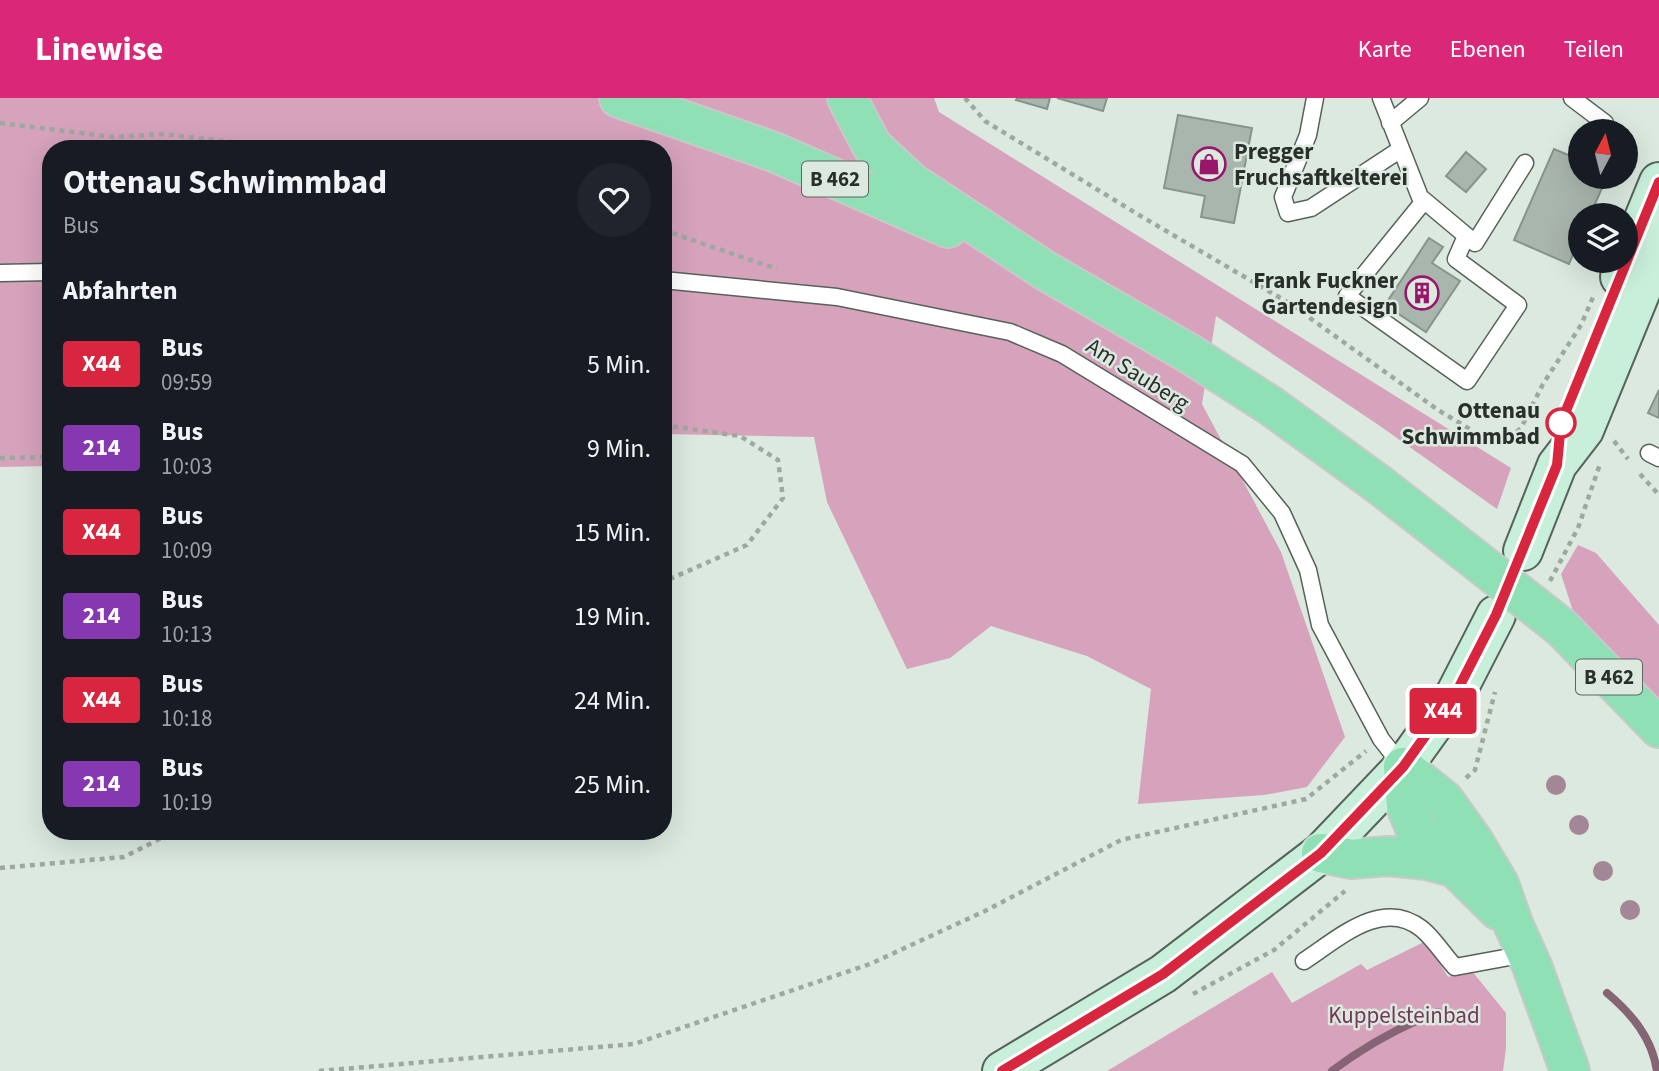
<!DOCTYPE html>
<html lang="de">
<head>
<meta charset="utf-8">
<style>
  body { margin:0; font-family:"Source Sans 3",sans-serif; background:#20242c; color:#f1f3f6; height:100vh; display:flex; flex-direction:column; font-size:26px; white-space:nowrap }
  * { box-sizing:border-box; margin:0 }
  p { font-size:23px; color:#9ea1a6 }
  .icon { flex:none; width:38px; height:38px; fill:none; stroke:currentColor; stroke-width:2; stroke-linecap:round; stroke-linejoin:round }
  .map { position:relative; flex:1; overflow:hidden }
  .drawer { position:absolute; left:42px; top:42px; width:630px; height:700px; display:flex; flex-direction:column; background:#171b24; border-radius:28px; box-shadow:0 7px 28px #0002 }
  .drawer>* { flex:none }
  .badge { padding:0 14px; border-radius:5px; font-size:24px; line-height:46px }
  .needle { width:46px; rotate:7deg }
  .controls { position:absolute; left:1568px; top:21px; display:grid; gap:14px }
  .controls a { display:grid; place-items:center; width:70px; height:70px; border-radius:50%; background:#171b24; box-shadow:0 7px 28px #0002; font-size:35px }
  .map>.badge { position:absolute; translate:-50% -50%; box-shadow:0 0 0 4px #fff }
  h2 { padding:0 21px; font-size:26px; line-height:63px }
  .round { display:grid; place-items:center; flex:none; width:74px; height:74px; border-radius:37px; background:#20242c }
  .head { display:flex; align-items:center; justify-content:space-between; height:119px; padding:0 21px }
  h1 { font-size:33px; font-weight:700; line-height:52px }
  ul { padding:0; list-style:none }
  li { display:flex; align-items:center; gap:21px; height:84px; padding:0 21px }
  li div { flex:1 }
  li b { display:block; font-size:26px }
  li em { font-style:normal }
  li .badge { min-width:77px; font-weight:700; text-align:center }
  header { display:flex; align-items:center; gap:42px; box-sizing:border-box; height:98px; padding:0 35px; background:#db2777; color:#fff }
  header strong { font-size:33px }
  nav { display:flex; gap:38px; margin-inline-start:auto; font-size:24px }
  .map>svg:first-child { display:block }
  .green { fill:#d6a2bc }
  .lines { fill:none; stroke-linecap:round; stroke-linejoin:round }
  .stream { stroke:#856474; stroke-width:8 }
  .building { fill:#a9b6ad; stroke:#87948b; stroke-width:2 }
  .service-casing { stroke:#56625a; stroke-width:19 }
  .secondary-casing { stroke:#56625a; stroke-width:42 }
  .primary-casing { stroke:#c8c9c8; stroke-width:42 }
  .path { stroke:#9da8a1; stroke-width:4.5; stroke-dasharray:5 5; stroke-linecap:butt }
  .service { stroke:#fff; stroke-width:16 }
  .secondary { stroke:#c7efda; stroke-width:38 }
  .primary { stroke:#8fe0b5; stroke-width:38 }
  .primary-bridge-casing { stroke:#c8c9c8; stroke-width:42; stroke-linecap:butt }
  .primary-bridge { stroke:#8fe0b5; stroke-width:38 }
  .tree { fill:#a48796 }
  .line-casing { stroke:#fff; stroke-width:16 }
  .line { stroke:#d7263d; stroke-width:10 }
  .stop-dot { fill:#fff; stroke:#d7263d; stroke-width:3.5 }
  .labels { text-anchor:middle; stroke-width:5; stroke-linejoin:round; paint-order:stroke }
  .shield { fill:#dbe9df; stroke:#5f6762; stroke-width:2 }
  .shield-label { font-size:21px; font-weight:bold; fill:#2a2f2c }
  .poi-label { font-size:23px; font-weight:bold; fill:#2a2f2c; stroke:#dbe9df; text-anchor:start }
  .street-label { font-size:23px; fill:#2a2f2c; stroke:#dbe9df }
  .stop-label { font-size:23px; font-weight:bold; fill:#2a2f2c; stroke:#dbe9df; text-anchor:end }
  .park-label { font-size:23px; fill:#77375b; stroke:#dbe9df }
</style>
</head>
<body>
<header>
<strong>Linewise</strong>
<nav><a>Karte</a><a>Ebenen</a><a>Teilen</a></nav>
</header>
<div class="map">
<svg width="1659" height="973" viewBox="0 0 1659 973">
  <rect width="100%" height="100%" fill="#dbe9df"/>
  <path class="green" d="M 0,0 L 934,0 L 939,14 L 1511,370 L 1497,411 L 1380,328 L 1216,218 L 1202,306 L 1281,454 L 1345,639 L 1307,689 L 1264,697 L 1138,706 L 1151,591 L 1087,558 L 991,528 L 950,560 L 907,571 L 827,404 L 814,339 L 663,336 L 663,51 L 51,51 L 51,368 L 0,369 Z
    M 1578,447 L 1596,455 L 1659,527 L 1659,603 L 1573,513 L 1561,476 Z
    M 1426,843 L 1448,879 L 1471,872 L 1506,915 L 1506,950 L 1503,973 L 1107,973 L 1272,874 L 1292,905 L 1361,866 L 1367,872 Z"/>
  <g class="lines">
    <path class="stream" d="M 1607,895 C 1632,916 1652,940 1657,973
      M 1332,973 C 1365,948 1399,929 1438,914"/>
  </g>
  <path class="building" d="M 1017,0 L 1050,0 L 1047,11 L 1016,2 Z
    M 1057,0 L 1107,0 L 1103,13 Z
    M 1178,17 L 1252,30 L 1234,125 L 1201,119 L 1205,98 L 1164,90 Z
    M 1554,51 L 1580,62 L 1580,79 L 1607,79 L 1590,117 L 1580,117 L 1580,140 L 1569,166 L 1514,142 Z
    M 1466,54 L 1486,71 L 1466,94 L 1446,78 Z
    M 1429,140 L 1443,149 L 1432,165 L 1460,183 L 1426,234 L 1385,207 Z
    M 1659,292 L 1659,320 L 1648,315 Z"/>
  <g class="lines">
    <defs>
      <path id="service" d="M 1315,0 L 1308,37 L 1283,99 L 1288,115 L 1311,110 L 1401,51
        M 1381,0 L 1420,99 L 1475,145 L 1525,65
        M 1572,0 L 1605,25
        M 1390,25 L 1420,0
        M 1424,103 L 1347,198 L 1467,283 L 1518,207 L 1456,161 L 1466,138
        M 0,175 L 51,174
        M 663,182 L 837,199 L 1010,234 L 1062,256 L 1242,366 L 1282,415 L 1308,472 L 1320,527 L 1381,641 L 1403,669
        M 1649,355 L 1659,360
        M 1304,863 C 1338,841 1382,799 1422,831 C 1434,841 1444,857 1455,869 L 1515,858 L 1526,853"/>
      <path id="secondary" d="M 1620,179 L 1659,84
        M 1523,453 L 1557,367 L 1584,332 L 1659,149
        M 1002,973 L 1163,876 L 1321,755 L 1403,669 L 1456,595 L 1496,517"/>
      <path id="primary" d="M 619,0 L 774,54 L 948,130
        M 847,0 L 872,48 L 912,85 L 1046,173 L 1190,256 L 1271,308 L 1381,388 L 1463,452
        M 1561,529 L 1659,630
        M 1403,669 L 1444,702 L 1474,744 L 1499,786 L 1514,828 L 1532,868 L 1570,973
        M 1403,669 L 1406,708 L 1415,730 L 1498,812
        M 1321,755 L 1351,761 L 1388,758 L 1427,762 L 1456,770"/>
    </defs>
    <use href="#service" class="service-casing"/>
    <use href="#secondary" class="secondary-casing"/>
    <use href="#primary" class="primary-casing"/>
    <path class="path" d="M 965,0 L 985,23 L 1139,117 L 1289,205 L 1438,312 L 1478,336 L 1502,346 L 1521,330 L 1543,286 L 1581,227 L 1594,197
      M 0,25 L 113,39 L 163,36 L 293,51
      M 663,132 L 777,171
      M 663,327 L 740,338 L 778,362 L 783,400 L 747,447 L 663,484
      M 1614,343 L 1628,361
      M 0,360 L 51,359
      M 1640,376 L 1659,397
      M 1550,483 L 1578,430 L 1600,366
      M 1466,680 L 1475,672 L 1495,594
      M 0,770 L 124,759 L 175,733
      M 1193,896 L 1274,852 L 1345,793
      M 319,973 L 634,946 L 870,866 L 985,813 L 1121,742 L 1306,701 L 1366,653"/>
    <use href="#service" class="service"/>
    <use href="#secondary" class="secondary"/>
    <use href="#primary" class="primary"/>
    <defs>
      <path id="primary-bridge" d="M 1463,452 L 1561,529"/>
    </defs>
    <use href="#primary-bridge" class="primary-bridge-casing"/>
    <use href="#primary-bridge" class="primary-bridge"/>
  </g>
  <g class="tree">
    <circle cx="1556" cy="687" r="10"/>
    <circle cx="1579" cy="727" r="10"/>
    <circle cx="1603" cy="773" r="10"/>
    <circle cx="1630" cy="812" r="10"/>
  </g>
  <g class="lines">
    <defs>
      <path id="line" d="M 1002,973 L 1163,876 L 1321,755 L 1403,669 L 1456,595 L 1496,517 L 1557,367 L 1561,325 L 1659,84"/>
    </defs>
    <use href="#line" class="line-casing"/>
    <use href="#line" class="line"/>
  </g>
  <defs>
    <symbol id="shop-ring" viewBox="-11 -11 22 22"><circle r="9.5" fill="#dbe9df" stroke="#99166a" stroke-width="1.5"/><path d="M-5-2.5h2.3a2.7 3.5 0 0 1 5.4 0H5L5.5 6h-11ZM-1.5-2.5h3a1.5 2.3 0 0 0-3 0Z" fill="#99166a"/></symbol>
    <symbol id="building-ring" viewBox="-11 -11 22 22"><circle r="9.5" fill="#dbe9df" stroke="#99166a" stroke-width="1.5"/><path d="M-4-6H4V6H1V3H-1V6H-4ZM-2.5-4.3h1.7v1.8h-1.7ZM.8-4.3h1.7v1.8H.8ZM-2.5-1h1.7V.8h-1.7ZM.8-1h1.7V.8H.8Z" fill="#99166a"/></symbol>
  </defs>
  <g fill-rule="evenodd">
    <use href="#shop-ring" x="1190" y="47" width="38" height="38"/>
    <use href="#building-ring" x="1403" y="176" width="38" height="38"/>
  </g>
  <circle class="stop-dot" cx="1561" cy="325" r="14"/>
  <g class="labels">
    <g class="shield">
      <rect x="802" y="63.5" width="66" height="35" rx="5"/>
      <rect x="1576" y="561.5" width="66" height="35" rx="5"/>
    </g>
    <g class="shield-label">
      <text x="835" y="88">B 462</text>
      <text x="1609" y="586">B 462</text>
    </g>
    <g class="poi-label">
      <text x="1234" y="61">Pregger<tspan x="1234" dy="26">Fruchsaftkelterei</tspan></text>
      <text x="1398" y="190" text-anchor="end">Frank Fuckner<tspan x="1398" dy="26">Gartendesign</tspan></text>
    </g>
    <g class="street-label">
      <text transform="translate(1138 276) rotate(32)" y="8">Am Sauberg</text>
    </g>
    <g class="stop-label">
      <text x="1540" y="320">Ottenau<tspan x="1540" dy="26">Schwimmbad</tspan></text>
    </g>
    <g class="park-label">
      <text x="1404" y="925">Kuppelsteinbad</text>
    </g>
  </g>
</svg>
<div class="controls">
<a><svg class="needle" viewBox="-14 -14 28 28"><path d="M0-13l5 13h-10z" fill="#e53935"/><path d="M0 13l5-13h-10z" fill="#9ea1a6"/></svg></a>
<a><svg class="icon" aria-label="layers" viewBox="0 0 24 24"><path d="M12 4l9 5-9 5-9-5zM3 14l9 5 9-5"/></svg></a>
</div>
<b class="badge" style="left:1443px;top:613px;background:#d7263d;color:#fff">X44</b>
<section class="drawer">
<div class="head"><div><h1>Ottenau Schwimmbad</h1><p>Bus</p></div><a class="round"><svg class="icon" aria-label="heart" viewBox="0 0 24 24"><path d="M12 20l-8-8c-3-5 5-10 8-4 3-6 11-1 8 4z"/></svg></a></div>
<h2>Abfahrten</h2>
<ul>
<li><span class="badge" style="background:#d7263d;color:#fff">X44</span><div><b>Bus</b><p>09:59</p></div><em>5 Min.</em></li>
<li><span class="badge" style="background:#8638b0;color:#fff">214</span><div><b>Bus</b><p>10:03</p></div><em>9 Min.</em></li>
<li><span class="badge" style="background:#d7263d;color:#fff">X44</span><div><b>Bus</b><p>10:09</p></div><em>15 Min.</em></li>
<li><span class="badge" style="background:#8638b0;color:#fff">214</span><div><b>Bus</b><p>10:13</p></div><em>19 Min.</em></li>
<li><span class="badge" style="background:#d7263d;color:#fff">X44</span><div><b>Bus</b><p>10:18</p></div><em>24 Min.</em></li>
<li><span class="badge" style="background:#8638b0;color:#fff">214</span><div><b>Bus</b><p>10:19</p></div><em>25 Min.</em></li>
</ul>
</section>
</div>
</body>
</html>
